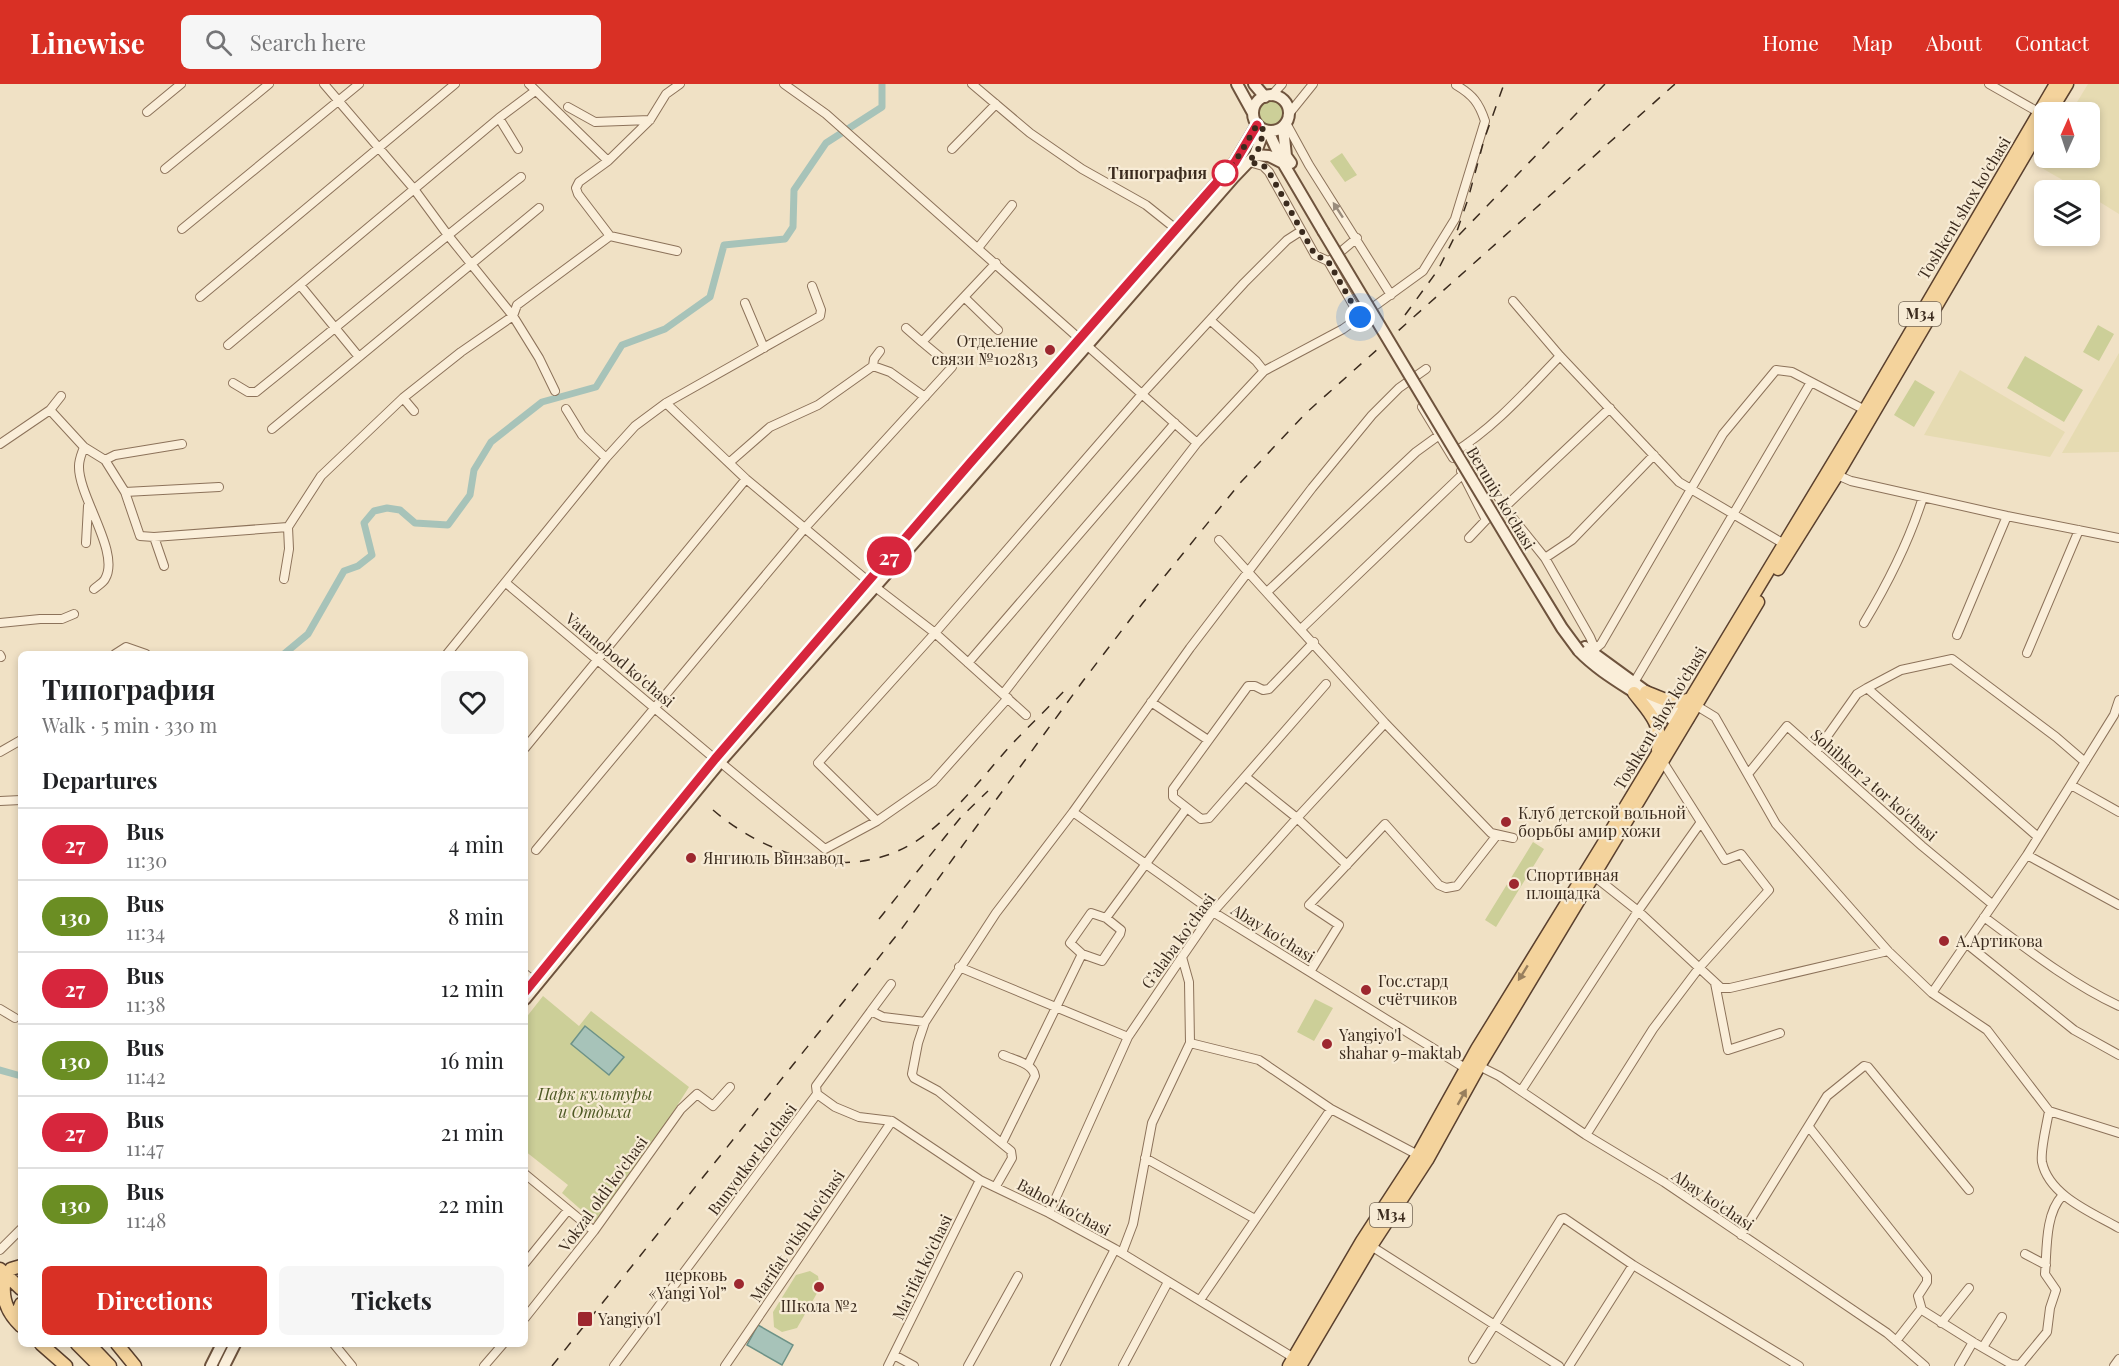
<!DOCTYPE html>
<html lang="en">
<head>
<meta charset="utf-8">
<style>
  body { margin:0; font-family:"Playfair Display",serif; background:#f6f6f6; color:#202124; height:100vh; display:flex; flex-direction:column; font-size:22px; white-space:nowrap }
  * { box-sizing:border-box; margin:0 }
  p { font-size:20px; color:#757577 }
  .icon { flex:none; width:33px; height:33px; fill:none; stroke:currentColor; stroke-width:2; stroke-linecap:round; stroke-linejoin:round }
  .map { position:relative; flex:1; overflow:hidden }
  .details { position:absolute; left:18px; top:567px; width:510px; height:696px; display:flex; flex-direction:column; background:#fff; border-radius:9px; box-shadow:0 3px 9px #0003 }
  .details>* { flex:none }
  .badge { padding:0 12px; border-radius:20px; font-size:21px; line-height:39px }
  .needle { width:39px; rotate:3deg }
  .buttons { position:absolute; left:2034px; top:18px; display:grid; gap:12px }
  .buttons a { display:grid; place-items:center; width:66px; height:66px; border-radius:9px; background:#fff; box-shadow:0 3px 9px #0003; font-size:30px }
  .you { position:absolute; width:30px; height:30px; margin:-15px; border:4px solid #fff; border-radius:50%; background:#1a73e8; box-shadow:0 0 0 9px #1a73e833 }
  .map>.badge { position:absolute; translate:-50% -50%; box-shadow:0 0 0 3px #fff }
  h2 { padding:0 24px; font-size:22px; line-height:54px }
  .round { display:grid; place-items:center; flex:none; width:63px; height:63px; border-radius:9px; background:#f6f6f6 }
  .overview { display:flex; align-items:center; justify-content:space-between; height:102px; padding:0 24px }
  h1 { font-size:28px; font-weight:700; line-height:45px }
  .primary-button { display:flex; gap:12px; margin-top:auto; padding:12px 24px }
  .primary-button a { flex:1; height:69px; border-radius:9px; background:#d93025; color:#fff; font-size:24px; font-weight:700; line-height:69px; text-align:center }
  .primary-button a+a { background:#f6f6f6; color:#202124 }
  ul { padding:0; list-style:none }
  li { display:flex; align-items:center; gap:18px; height:72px; padding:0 24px; border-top:2px solid #e0e0e0 }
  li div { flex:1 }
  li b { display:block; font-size:22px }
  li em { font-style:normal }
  li .badge { min-width:66px; font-weight:700; text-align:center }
  header { display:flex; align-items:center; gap:36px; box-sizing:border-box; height:84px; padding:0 30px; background:#d93025; color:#fff }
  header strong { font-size:28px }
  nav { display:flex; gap:33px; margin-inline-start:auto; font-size:21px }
  .search { width:420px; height:54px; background:#f6f6f6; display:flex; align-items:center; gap:15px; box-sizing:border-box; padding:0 21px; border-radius:9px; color:#757577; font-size:22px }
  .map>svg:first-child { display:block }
  .farmland { fill:#e6dbb2 }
  .green { fill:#cccf98 }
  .water { fill:#a7c3b9; stroke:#6d9287; stroke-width:1.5 }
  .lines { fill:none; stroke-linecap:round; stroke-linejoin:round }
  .canal { stroke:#a7c3b9; stroke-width:7 }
  .street-casing { stroke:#8c725a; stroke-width:10 }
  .secondary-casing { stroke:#6e533d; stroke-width:14 }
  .primary-casing { stroke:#5a402e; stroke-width:15 }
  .street { stroke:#faeed9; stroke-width:8 }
  .secondary { stroke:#faeed9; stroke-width:10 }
  .primary { stroke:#f4d39c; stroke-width:12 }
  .rail { stroke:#3b2b1e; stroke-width:1.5; stroke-dasharray:10 10; stroke-linecap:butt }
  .secondary-bridge-casing { stroke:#6e533d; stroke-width:14; stroke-linecap:butt }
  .secondary-bridge { stroke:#faeed9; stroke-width:10 }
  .oneway { fill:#9a8c7c }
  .oneway2 { fill:#987f5d }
  .line-casing { stroke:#fff; stroke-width:14 }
  .line { stroke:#d7263d; stroke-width:9 }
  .walk { stroke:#3b2b1e; stroke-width:6; stroke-dasharray:0 10.8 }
  .stop-dot { fill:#fff; stroke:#d7263d; stroke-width:3 }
  .poi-dot { fill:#9d272f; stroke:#f7ebd5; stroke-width:2 }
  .labels { text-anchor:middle; stroke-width:4.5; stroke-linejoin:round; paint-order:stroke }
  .shield { fill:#f7ebd5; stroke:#736555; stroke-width:1.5 }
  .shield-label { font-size:15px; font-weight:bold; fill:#3b2b1e }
  .stop-label { font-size:16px; font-weight:bold; fill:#3b2b1e; stroke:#f7ebd5; text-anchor:end }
  .street-label { font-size:16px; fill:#3b2b1e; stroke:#f7ebd5 }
  .poi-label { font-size:16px; fill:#3b2b1e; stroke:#f7ebd5; text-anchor:start }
  .park-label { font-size:16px; font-style:italic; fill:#4e5924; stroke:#f7ebd5 }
</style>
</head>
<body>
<header>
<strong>Linewise</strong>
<div class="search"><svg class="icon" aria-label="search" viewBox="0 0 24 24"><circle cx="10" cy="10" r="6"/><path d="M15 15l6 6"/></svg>Search here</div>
<nav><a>Home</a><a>Map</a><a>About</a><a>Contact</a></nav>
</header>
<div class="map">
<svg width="2119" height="1282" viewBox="0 0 2119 1282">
  <rect width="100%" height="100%" fill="#f0e1c5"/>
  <path class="farmland" d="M 2088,0 L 2119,0 L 2119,130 L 2090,112 L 2090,106 L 2080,106 L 2040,83 L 2046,74 L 2090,74 L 2090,28 L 2071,28 Z
    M 2119,269 L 2119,368 L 2062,369 Z
    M 1960,286 L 2065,348 L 2050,373 L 1924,351 Z"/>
  <path class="green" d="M1256 29a14 14 0 1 1 28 0a14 14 0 1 1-28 0Z
    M 1342,69 L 1357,91 L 1345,98 L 1330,77 Z
    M 2098,241 L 2114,250 L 2099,277 L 2083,268 Z
    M 2025,272 L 2083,306 L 2064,338 L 2007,304 Z
    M 1915,296 L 1935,308 L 1914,343 L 1894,331 Z
    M 1533,758 L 1544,765 L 1496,843 L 1485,836 Z
    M 543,912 L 579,942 L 591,927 L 689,1003 L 654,1058 L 595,1138 L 562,1109 L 568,1101 L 525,1067 L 525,935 Z
    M 1315,915 L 1333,924 L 1314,957 L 1297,948 Z
    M 810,1187 L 818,1192 L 820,1204 L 797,1244 L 782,1248 L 774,1243 L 773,1228 L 796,1191 Z"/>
  <path class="water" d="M 585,942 L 624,973 L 609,991 L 571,960 Z
    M 758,1241 L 793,1261 L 782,1281 L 747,1261 Z"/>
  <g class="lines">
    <path class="canal" d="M 284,570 L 308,550 L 344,487 L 358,482 L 372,471 L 364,439 L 374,427 L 387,424 L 400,426 L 415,439 L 448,441 L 470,411 L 474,386 L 491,358 L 542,318 L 596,303 L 622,261 L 665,245 L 710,213 L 724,161 L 785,155 L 793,143 L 794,106 L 826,59 L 882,23 L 882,0
      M 0,986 L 21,992"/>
    <defs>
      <path id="street" d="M 324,0 L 414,105 L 447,150 L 513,232 L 539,274 L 555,307
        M 529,0 L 608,77
        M 784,0 L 826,30 L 1197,359
        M 972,0 L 1030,49 L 1082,85 L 1146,121 L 1176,145
        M 1989,0 L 2040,29
        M 1271,12 L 1282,0
        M 568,23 L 595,38 L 650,36
        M 147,28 L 181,0
        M 1288,31 L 1313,0
        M 499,34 L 518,65
        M 1286,39 L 1309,81 L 1391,211
        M 952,65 L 996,20
        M 1249,78 L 1263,82 L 1269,88 L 1315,171 L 1328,177 L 1332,175 L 1357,154
        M 165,85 L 269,0
        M 182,145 L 359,0
        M 610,152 L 677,167
        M 978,164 L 1012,121
        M 1328,177 L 1360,233
        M 996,179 L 964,213 L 998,246
        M 300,201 L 359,273
        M 200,213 L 455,0
        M 1513,217 L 1560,272 L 1679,398 L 1784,460
        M 745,219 L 764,264
        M 1210,236 L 1256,277 L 1264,287
        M 906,244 L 922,258 L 964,213
        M 228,261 L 499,34 L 535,7
        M 880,267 L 874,275 L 873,282 L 890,288 L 925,313
        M 233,299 L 248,308 L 256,308 C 345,237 431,163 521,93
        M 403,314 L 414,327
        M 666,319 L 746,395 L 868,497
        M 1422,323 L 1453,374
        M 566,325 L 582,351 L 606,374
        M 50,326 L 84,363 L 105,376 L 125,408 L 140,452 L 154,453 L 288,443
        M 272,345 L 539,124
        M 0,360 L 50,326 L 61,312
        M 1468,360 L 1504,423 L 1545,474 L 1590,553 L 1595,565 L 1595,570
        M 84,363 C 82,369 79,375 79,382 C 78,412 121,469 105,495 C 103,499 97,502 94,505
        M 1453,369 C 1495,343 1526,307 1560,272
        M 105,376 L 115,371 L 182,360
        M 730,378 L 770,343 L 818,321 L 873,282
        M 1461,387 L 1486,436
        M 1837,391 L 1851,397 L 2007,432 L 2119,454
        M 125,408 L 219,403
        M 154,453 L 164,482
        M 1469,454 L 1486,436 L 1509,419 L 1610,324
        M 1219,456 L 1385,639 L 1491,749 L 1513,754
        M 86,459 L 88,422
        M 1545,474 L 1572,456 L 1654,371
        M 284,495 L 289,465 L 288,443 L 321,392 L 403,314 L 461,268 L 513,232 L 517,221 L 610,152 L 578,110 L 576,104 L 579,98 L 608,77 L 650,36 L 666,10 L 680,0
        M 506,499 L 715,675
        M 874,502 L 935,549 L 1026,631
        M 1267,508 L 1416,368 L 1438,352
        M 0,539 L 40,535 L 62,535 L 74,530
        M 1864,539 C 1888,499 1909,458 1923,413
        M 1301,545 L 1463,390
        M 1957,551 L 2007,432
        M 1314,558 L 1269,605 L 1263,606 L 1255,602 L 1248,602 L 1173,705 L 1173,713 L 1201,735 L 1209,734 L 1326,600
        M 1595,565 L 1601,560 L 1723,350 L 1776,286 L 1792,288 L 1865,326
        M 2027,569 L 2079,446
        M 115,570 L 126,563 L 146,570
        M 447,570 L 606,374 L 635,342 L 666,319 L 820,232 L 821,226 L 812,202
        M 0,571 L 1,573
        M 968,579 L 1175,339
        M 1632,602 L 1811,298
        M 1003,610 L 1197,359 L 1264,287 L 1343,245 L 1423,187 L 1455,135 L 1485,37 C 1479,19 1473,11 1456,1
        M 1151,618 L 1208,656
        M 1697,622 L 1715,633 L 1776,740 L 1888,867 L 1932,909 L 1987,946 L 2049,1027 C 2047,1040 2040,1066 2042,1078 C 2049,1112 2093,1129 2119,1144
        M 525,664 L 746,395
        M 0,668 L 21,656
        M 1816,668 L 1857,610 L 1867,604
        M 720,678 L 825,765 L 877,737 L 933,698 L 1008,614
        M 1748,690 L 1787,642 L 1922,762 L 1992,820
        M 1246,693 L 1297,734 L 1347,781
        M 2071,701 L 2119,728
        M 0,717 L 21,716
        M 1073,728 L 1213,828 L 1465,984
        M 877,737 L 818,679 L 935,549 L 1142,310 L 1244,199 L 1287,156 L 1301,147
        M 2038,753 L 1867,604 L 1901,586 L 1952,575 L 2056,653 L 2085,678
        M 536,766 L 804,445 L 952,283 L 922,258
        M 2027,771 L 2119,821
        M 1594,792 L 1638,827 L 1721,904 L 1730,904 L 1888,867
        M 1091,829 L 1106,834 L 1121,846 L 1120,850 L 1102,877 L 1082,870 L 1070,859 Z
        M 1984,833 C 2027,865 2070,899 2119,922
        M 1106,834 L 1186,725
        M 1967,860 L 2074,946 L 2119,971
        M 959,883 L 1128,953
        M 1310,888 L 1339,841 L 1309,821 L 1385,740 L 1439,801 L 1446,804 L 1457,802 L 1497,751
        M 525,890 L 534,897
        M 1715,899 L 1728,966 L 1780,949
        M 1932,909 L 2027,771 L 2114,631 L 2119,616
        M 0,925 L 15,934
        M 871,927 L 891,900
        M 1190,959 L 1259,976 L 1331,1025 L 1418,1071
        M 1028,981 L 1082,870
        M 1479,982 L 1499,992 L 1586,1051 L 1664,1098 L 1887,1249 L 1925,1282
        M 1521,1007 L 1638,827 L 1701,738
        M 817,1010 L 835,1023 L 859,1033 L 892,1037 L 980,1096 L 1049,1129 L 1115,1165 L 1294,1274
        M 2049,1027 L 2119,1049
        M 1809,1043 L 1927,1192 L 1927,1198 L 1918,1212 L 1922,1226 L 1973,1258
        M 1586,1051 L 1653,945 L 1699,884 L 1769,806 L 1741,770 L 1725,776 L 1663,678
        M 1002,1059 L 1035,992 C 1033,979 1014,976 1003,971
        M 1145,1074 L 1255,1135
        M 525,1090 L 594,1147
        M 996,1102 L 1012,1074 L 1011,1067 L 938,1007 L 914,994 L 912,990 L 918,959 L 925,938 L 996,829 L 1073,728 L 1190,564 L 1312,404 L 1372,331 L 1399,304 L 1426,285
        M 1049,1129 L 1128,953 L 1182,873 L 1213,828 L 1297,734 L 1385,639
        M 1741,1151 L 1827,1012 L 1864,982 L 1868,983 L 1969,1106
        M 1368,1160 L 1559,1282
        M 0,1166 L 21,1145
        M 1122,1169 L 1133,1140 L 1152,1039 L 1190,959 L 1189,898 L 1182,873
        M 2025,1170 L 2046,1181
        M 525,1179 L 568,1126
        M 1200,1216 L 1331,1025
        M 525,1234 L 594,1147 L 681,1025 L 697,1010 L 713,1022 L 730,1003
        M 1941,1239 L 1969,1204
        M 1896,1257 L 1921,1225
        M 334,1260 L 352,1282
        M 1983,1263 L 2002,1233
        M 894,1271 L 914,1282
        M 1473,1275 L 1561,1135 L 1564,1134 L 1633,1181 L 1799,1282
        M 484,1282 L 503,1260
        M 614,1282 L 817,1010 L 816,1002 L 871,927 L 883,933 L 925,938
        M 725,1282 L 892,1037
        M 888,1282 L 980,1096
        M 968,1282 L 1018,1192
        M 1055,1282 L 1115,1165
        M 1123,1282 L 1168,1198
        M 1569,1282 L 1633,1181
        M 1959,1282 L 1973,1258 L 2011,1280 L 2019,1281
        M 2019,1282 L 2047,1248 L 2050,1224 L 2056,1206 L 2045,1190 C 2047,1166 2045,1130 2062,1112
        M 2114,1282 L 2119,1275"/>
      <path id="secondary" d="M 1237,0 L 1253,29
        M 1254,0 L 1265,13
        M1253 29a18 18 0 1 1 36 0a18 18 0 1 1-36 0Z
        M 1283,43 L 1286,72 L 1291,79
        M 1268,47 L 1283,79 L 1323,147
        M 1255,71 L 1269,72 L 1283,79
        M 847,522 L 1235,78 L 1257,41
        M 1585,563 L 1659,617 L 1688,635
        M 1579,567 C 1601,590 1630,604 1656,623 C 1665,629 1673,637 1682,643
        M 525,915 L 720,678 L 965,401 L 1234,93 L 1255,71 L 1264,46
        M 211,1282 L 222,1260
        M 224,1282 L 235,1260"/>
      <path id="primary" d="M 2050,28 L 2067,0
        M 1778,485 L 1837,391 L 2044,38
        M 1646,608 C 1661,614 1674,622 1690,615
        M 1634,609 C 1648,627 1663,640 1658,666
        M 0,1185 L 21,1205
        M 11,1185 L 21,1182
        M 6,1190 C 0,1211 6,1228 21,1242
        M 21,1220 L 19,1225 L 21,1231
        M 41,1260 L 66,1282
        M 77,1260 L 99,1282
        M 89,1260 L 110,1282
        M 117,1260 L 135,1282
        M 1289,1282 L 1362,1157 L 1418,1071 L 1477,965 L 1602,762 L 1865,326 L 2056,0
        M 1300,1282 L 1371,1162 L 1427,1076 L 1479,982 L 1758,518"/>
    </defs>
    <use href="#street" class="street-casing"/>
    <use href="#secondary" class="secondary-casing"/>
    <use href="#primary" class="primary-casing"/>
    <use href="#street" class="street"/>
    <use href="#secondary" class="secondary"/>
    <use href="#primary" class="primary"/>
    <path class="rail" d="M 1459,151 L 1605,0
      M 1405,231 L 1438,186 L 1456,150 L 1468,115 L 1484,56 L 1504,0
      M 713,726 C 773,777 862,803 930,747 C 961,722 985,690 1011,661 C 1030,641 1050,622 1069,602
      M 879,835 L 961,733 L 988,707
      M 552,1282 L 900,847 L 1083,597 L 1142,520 L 1241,398 L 1306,329 L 1675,0"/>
    <defs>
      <path id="secondary-bridge" d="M 1323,147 L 1518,472 L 1562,544 L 1579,567"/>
    </defs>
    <use href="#secondary-bridge" class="secondary-bridge-casing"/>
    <use href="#secondary-bridge" class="secondary-bridge"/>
  </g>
  <defs><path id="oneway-solid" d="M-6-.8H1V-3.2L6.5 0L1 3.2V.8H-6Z" transform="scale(1.5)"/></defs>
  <use class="oneway" href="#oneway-solid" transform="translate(1338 126) rotate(-123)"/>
  <g class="oneway2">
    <use href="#oneway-solid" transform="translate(1523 889) rotate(122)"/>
    <use href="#oneway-solid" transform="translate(1462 1013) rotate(-61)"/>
  </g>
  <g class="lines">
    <defs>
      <path id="line" d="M 525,908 L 715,675 L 971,378 L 1235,78 L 1257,41"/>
    </defs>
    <use href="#line" class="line-casing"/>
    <use href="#line" class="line"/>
    <path class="walk" d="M 1225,89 L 1235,78 L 1257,41 L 1264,46 L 1259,64 L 1249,78 L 1263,81 L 1269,88 L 1315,171 L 1328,177 L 1360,233"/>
  </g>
  <circle class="stop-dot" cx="1225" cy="89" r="12"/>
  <g class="poi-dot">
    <circle cx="1050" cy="266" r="6"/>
    <circle cx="1506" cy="738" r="6"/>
    <circle cx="691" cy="774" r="6"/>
    <circle cx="1514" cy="800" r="6"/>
    <circle cx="1944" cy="857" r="6"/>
    <circle cx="1366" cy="906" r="6"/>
    <circle cx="1327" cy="960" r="6"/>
    <circle cx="739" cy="1200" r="6"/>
    <circle cx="819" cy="1203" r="6"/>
    <rect x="577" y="1227" width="16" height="16" rx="3"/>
  </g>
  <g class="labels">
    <g class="shield">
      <rect x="1899" y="218" width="42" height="24" rx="4.5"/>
      <rect x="1370" y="1119" width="42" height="24" rx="4.5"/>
    </g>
    <g class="shield-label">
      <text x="1920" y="235">M34</text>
      <text x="1391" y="1136">M34</text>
    </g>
    <g class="stop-label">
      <text x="1207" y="95">Типография</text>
    </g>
    <g class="street-label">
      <text transform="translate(1964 124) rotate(-59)" y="6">Toshkent shox ko'chasi</text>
      <text transform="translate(1501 414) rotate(59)" y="6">Beruniy ko'chasi</text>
      <text transform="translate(620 576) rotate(40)" y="6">Vatanobod ko'chasi</text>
      <text transform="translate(1660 634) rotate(-59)" y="6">Toshkent shox ko'chasi</text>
      <text transform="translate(1874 701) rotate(41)" y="6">Sohibkor 2 tor ko'chasi</text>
      <text transform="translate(1273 849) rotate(32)" y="6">Abay ko'chasi</text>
      <text transform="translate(1178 857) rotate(-54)" y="6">G’alaba ko’chasi</text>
      <text transform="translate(752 1075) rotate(-53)" y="6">Bunyotkor ko'chasi</text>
      <text transform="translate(603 1110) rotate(-54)" y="6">Vokzal oldi ko'chasi</text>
      <text transform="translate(1713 1116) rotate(34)" y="6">Abay ko'chasi</text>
      <text transform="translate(1064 1123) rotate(28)" y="6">Bahor ko'chasi</text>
      <text transform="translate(797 1152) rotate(-56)" y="6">Marifat o'tish ko'chasi</text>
      <text transform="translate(922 1183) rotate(-64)" y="6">Ma'rifat ko'chasi</text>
    </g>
    <g class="poi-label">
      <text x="1038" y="263" text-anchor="end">Отделение<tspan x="1038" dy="18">связи №102813</tspan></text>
      <text x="1518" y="735">Клуб детской вольной<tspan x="1518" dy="18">борьбы амир хожи</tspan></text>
      <text x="703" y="780">Янгиюль Винзавод</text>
      <text x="1526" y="797">Спортивная<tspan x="1526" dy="18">площадка</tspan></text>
      <text x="1956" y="863">А.Артикова</text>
      <text x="1378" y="903">Гос.стард<tspan x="1378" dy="18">счётчиков</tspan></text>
      <text x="1339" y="957">Yangiyo'l<tspan x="1339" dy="18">shahar 9-maktab</tspan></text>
      <text x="727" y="1197" text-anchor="end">церковь<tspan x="727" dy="18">«Yangi Yol”</tspan></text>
      <text x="819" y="1228" text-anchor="middle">Школа №2</text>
      <text x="598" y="1241">Yangiyo'l</text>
    </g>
    <g class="park-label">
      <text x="595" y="1016">Парк культуры<tspan x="595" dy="18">и Отдыха</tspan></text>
    </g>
  </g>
</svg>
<div class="buttons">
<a><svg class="needle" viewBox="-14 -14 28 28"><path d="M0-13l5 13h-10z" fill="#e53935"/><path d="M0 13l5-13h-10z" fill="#757577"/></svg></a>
<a><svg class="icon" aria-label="layers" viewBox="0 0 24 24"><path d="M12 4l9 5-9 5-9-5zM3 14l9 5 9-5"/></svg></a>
</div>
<div class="you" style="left:1360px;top:233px"></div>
<b class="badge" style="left:889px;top:472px;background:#d7263d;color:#fff">27</b>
<section class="details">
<div class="overview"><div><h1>Типография</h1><p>Walk · 5 min · 330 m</p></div><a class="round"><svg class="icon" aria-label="heart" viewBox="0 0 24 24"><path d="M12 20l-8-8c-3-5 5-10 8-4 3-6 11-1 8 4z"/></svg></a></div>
<h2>Departures</h2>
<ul>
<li><span class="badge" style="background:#d7263d;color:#fff">27</span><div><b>Bus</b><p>11:30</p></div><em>4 min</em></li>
<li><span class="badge" style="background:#6b8e23;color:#fff">130</span><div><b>Bus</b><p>11:34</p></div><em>8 min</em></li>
<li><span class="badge" style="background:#d7263d;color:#fff">27</span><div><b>Bus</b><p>11:38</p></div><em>12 min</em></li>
<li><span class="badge" style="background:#6b8e23;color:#fff">130</span><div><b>Bus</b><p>11:42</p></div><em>16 min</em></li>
<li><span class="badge" style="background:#d7263d;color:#fff">27</span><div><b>Bus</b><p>11:47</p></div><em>21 min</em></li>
<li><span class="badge" style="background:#6b8e23;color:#fff">130</span><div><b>Bus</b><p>11:48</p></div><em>22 min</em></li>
</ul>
<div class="primary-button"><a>Directions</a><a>Tickets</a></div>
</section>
</div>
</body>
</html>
